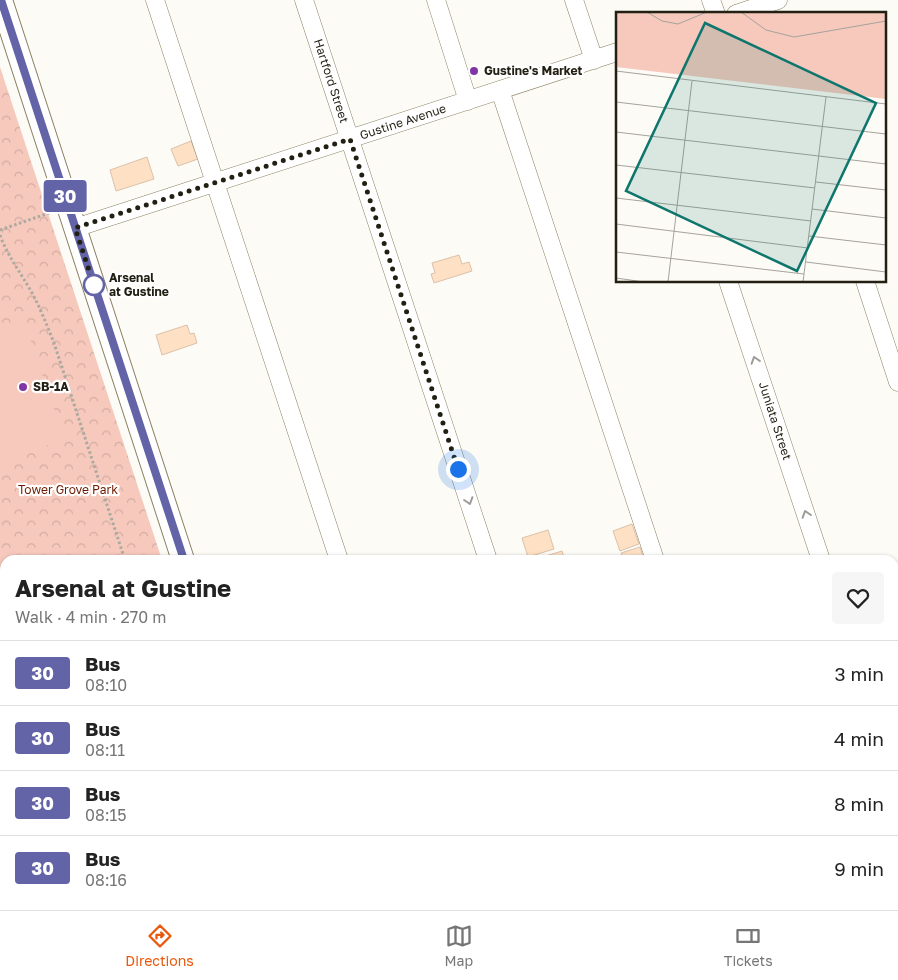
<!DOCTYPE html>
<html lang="en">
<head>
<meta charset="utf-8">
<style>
  body { margin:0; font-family:"Golos Text",sans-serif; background:#f6f6f6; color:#222; height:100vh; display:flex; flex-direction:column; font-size:19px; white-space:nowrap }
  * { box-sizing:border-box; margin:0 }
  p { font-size:16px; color:#767676 }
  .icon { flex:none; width:28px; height:28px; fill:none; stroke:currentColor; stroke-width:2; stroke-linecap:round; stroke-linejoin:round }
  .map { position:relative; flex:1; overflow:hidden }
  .details { position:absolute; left:0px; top:555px; width:899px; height:355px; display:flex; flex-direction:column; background:#fff; border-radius:15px 15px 0 0; box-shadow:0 1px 4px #0004 }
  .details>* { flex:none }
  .badge { padding:0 10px; border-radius:4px; font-size:18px; line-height:32px }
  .you { position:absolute; width:25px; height:25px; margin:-12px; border:4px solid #fff; border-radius:50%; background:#1a73e8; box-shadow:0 0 0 8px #1a73e833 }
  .map>.badge { position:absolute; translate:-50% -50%; box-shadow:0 0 0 2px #fff }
  .round { display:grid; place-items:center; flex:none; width:52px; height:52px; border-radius:5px; background:#f6f6f6 }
  .headline { display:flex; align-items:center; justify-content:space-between; height:85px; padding:0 15px }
  h1 { font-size:24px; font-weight:700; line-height:38px }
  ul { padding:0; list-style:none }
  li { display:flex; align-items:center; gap:15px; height:65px; padding:0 15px; border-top:1px solid #e0e0e0 }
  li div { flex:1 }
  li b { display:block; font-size:19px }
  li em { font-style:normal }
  li .badge { min-width:55px; font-weight:700; text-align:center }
  .tab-bar { display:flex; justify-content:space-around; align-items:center; height:70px; border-top:1px solid #e0e0e0; background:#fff; font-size:14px; color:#767676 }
  .tab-bar a { display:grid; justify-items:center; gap:2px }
  .tab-bar .active { color:#ea580c }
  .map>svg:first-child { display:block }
  .park { fill:url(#park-crowns) }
  .pitch { fill:#f6c9bc }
  .building { fill:#fee0c4; stroke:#dbc1a9 }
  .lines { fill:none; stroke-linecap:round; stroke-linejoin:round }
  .minor-casing { stroke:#8b8264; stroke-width:19 }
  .major-casing { stroke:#8b8264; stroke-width:24 }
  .path { stroke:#aba9a0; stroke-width:3; stroke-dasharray:2.5 2.5; stroke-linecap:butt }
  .minor { stroke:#fff; stroke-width:18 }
  .major { stroke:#fff; stroke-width:22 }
  .oneway { stroke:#9c9a95 }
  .line-casing { stroke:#fff; stroke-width:11 }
  .line { stroke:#6364a8; stroke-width:8 }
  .walk { stroke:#221f13; stroke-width:5; stroke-dasharray:0 9 }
  .poi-dot { fill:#8134a6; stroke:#fff; stroke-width:2 }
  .stop-dot { fill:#fff; stroke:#6364a8; stroke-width:2.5 }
  .labels { text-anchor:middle; stroke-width:4.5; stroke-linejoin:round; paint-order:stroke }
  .poi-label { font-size:12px; font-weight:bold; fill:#221f13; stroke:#fff; text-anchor:start }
  .street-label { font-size:12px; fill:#221f13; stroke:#fff }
  .stop-label { font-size:12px; font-weight:bold; fill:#221f13; stroke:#fff; text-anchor:start }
  .park-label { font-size:12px; fill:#6f1b00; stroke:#fff }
  .inset-road { fill:none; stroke:#a5a39b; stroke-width:1 }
  .view { fill:#0f766e; fill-opacity:0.15; stroke:#0f766e; stroke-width:2.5 }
  .inset-edge { fill:none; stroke:#221f13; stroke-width:2.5 }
</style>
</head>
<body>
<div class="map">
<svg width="898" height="910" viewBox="0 0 898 910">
  <defs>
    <pattern id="park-crowns" width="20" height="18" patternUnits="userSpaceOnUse" patternTransform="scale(1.25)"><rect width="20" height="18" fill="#f6c9bc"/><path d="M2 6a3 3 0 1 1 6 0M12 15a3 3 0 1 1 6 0" fill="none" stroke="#d3aca1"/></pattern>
  </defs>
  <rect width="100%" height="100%" fill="#fdfbf5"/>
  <path class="park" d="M 0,67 L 162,560 L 5,560 L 5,905 L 275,905 L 277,910 L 0,910 Z"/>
  <path class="pitch" d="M 15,323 L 27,329 L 63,436 C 44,448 23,459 0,460 L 0,329 Z
    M 0,581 L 5,582 L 5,702 L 0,703 Z"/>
  <path class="building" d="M 191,141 L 198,159 L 178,166 L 171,149 Z
    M 147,157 L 154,179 L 116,191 L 110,170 Z
    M 459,255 L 462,264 L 469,262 L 472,271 L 434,283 L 431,274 L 435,273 L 432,263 Z
    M 187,325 L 190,334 L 194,333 L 197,343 L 162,355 L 156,335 Z
    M 632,524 L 639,544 L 620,551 L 613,531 Z
    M 548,530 L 554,549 L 528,557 L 522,538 Z
    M 640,547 L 644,560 L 624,560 L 621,553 Z
    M 562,551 L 565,560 L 533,560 Z"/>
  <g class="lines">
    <defs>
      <path id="minor" d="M 155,0 L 339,560
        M 304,0 L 488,560
        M 436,0 L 468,101
        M 574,0 L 594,60
        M 711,0 L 716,14
        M 736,14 L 778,0
        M 500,90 L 655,560
        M 75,228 L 617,52
        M 728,281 L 821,560
        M 865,281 L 898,382
        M 894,646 L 898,645
        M 894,780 L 898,792
        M 451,905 L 453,910
        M 601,905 L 603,910
        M 768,905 L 770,910"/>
      <path id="major" d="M 1,0 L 183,560
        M 296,905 L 298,910"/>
    </defs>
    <use href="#minor" class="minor-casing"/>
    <use href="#major" class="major-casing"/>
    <path class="path" d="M 0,230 L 49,213
      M 0,235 C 8,257 21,273 32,293 C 41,309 47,326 54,343 L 125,560
      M 207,905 L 211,910
      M 110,910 L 123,905"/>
    <use href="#minor" class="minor"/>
    <use href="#major" class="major"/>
  </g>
  <defs><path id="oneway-chevron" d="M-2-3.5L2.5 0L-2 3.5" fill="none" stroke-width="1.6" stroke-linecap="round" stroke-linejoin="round" transform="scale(1.25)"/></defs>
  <g class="oneway">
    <use href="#oneway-chevron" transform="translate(755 360) rotate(-108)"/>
    <use href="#oneway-chevron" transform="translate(469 501) rotate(72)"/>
    <use href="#oneway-chevron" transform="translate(806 514) rotate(-108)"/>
  </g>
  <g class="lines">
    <defs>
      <path id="line" d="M 1,0 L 184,560"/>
    </defs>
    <use href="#line" class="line-casing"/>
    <use href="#line" class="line"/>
    <path class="walk" d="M 94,285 L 75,228 L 350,139 L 458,469"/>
  </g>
  <g class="poi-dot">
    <circle cx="474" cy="71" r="5"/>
    <circle cx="23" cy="387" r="5"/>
  </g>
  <circle class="stop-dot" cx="94" cy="285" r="10"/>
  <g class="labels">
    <g class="poi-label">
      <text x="484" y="75">Gustine's Market</text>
      <text x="33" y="391">SB-1A</text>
    </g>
    <g class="street-label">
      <text transform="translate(331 81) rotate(72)" y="4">Hartford Street</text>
      <text transform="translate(403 122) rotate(-18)" y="4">Gustine Avenue</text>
      <text transform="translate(775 421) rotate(72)" y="4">Juniata Street</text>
    </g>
    <g class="stop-label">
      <text x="109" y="282">Arsenal<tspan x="109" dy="14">at Gustine</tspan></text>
    </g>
    <g class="park-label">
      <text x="68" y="494">Tower Grove Park</text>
    </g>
  </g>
  <g transform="translate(616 12)">
    <rect width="270" height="270" fill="#fdfbf5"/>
    <path d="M 0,0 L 270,0 L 270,87 L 0,55 Z" fill="#f6c9bc"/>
    <path d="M 12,8 L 34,16 L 31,28 L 25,34 L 12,35 L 4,31 ZM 132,19 L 155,26 L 152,38 L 146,44 L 139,47 L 124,43 ZM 54,21 L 64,23 L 65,45 L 39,47 L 40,30 ZM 214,33 L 238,36 L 237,48 L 232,56 L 220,60 L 211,57 ZM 185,41 L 199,42 L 196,67 L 172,64 L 175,47 Z" fill="#f6c9bc"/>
    <path class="inset-road" d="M 31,0 L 46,9 L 62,12 L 91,0M 125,0 L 150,18 L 178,25 L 270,9M 0,59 L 270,92M 0,90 L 270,122M 0,120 L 270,152M 0,153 L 199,176M 200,170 L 270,178M 0,186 L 195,209M 196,197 L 270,206M 0,212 L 192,236M 193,224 L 270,233M 0,240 L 188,262M 190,250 L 270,260M 0,266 L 28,270M 52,270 L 76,69M 187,270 L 210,85"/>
    <path class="view" d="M 89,11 L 260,91 L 181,259 L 10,179 Z"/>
    <rect width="270" height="270" class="inset-edge"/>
  </g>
</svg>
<div class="you" style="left:458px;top:469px"></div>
<b class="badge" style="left:65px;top:196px;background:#6364a8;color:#fff">30</b>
<section class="details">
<div class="headline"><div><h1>Arsenal at Gustine</h1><p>Walk · 4 min · 270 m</p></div><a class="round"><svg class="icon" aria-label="heart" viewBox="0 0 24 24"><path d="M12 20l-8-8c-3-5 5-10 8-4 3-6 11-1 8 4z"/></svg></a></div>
<ul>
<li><span class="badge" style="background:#6364a8;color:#fff">30</span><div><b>Bus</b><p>08:10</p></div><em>3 min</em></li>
<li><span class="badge" style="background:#6364a8;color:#fff">30</span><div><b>Bus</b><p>08:11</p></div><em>4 min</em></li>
<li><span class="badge" style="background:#6364a8;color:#fff">30</span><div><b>Bus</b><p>08:15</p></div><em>8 min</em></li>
<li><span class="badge" style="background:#6364a8;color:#fff">30</span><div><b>Bus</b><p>08:16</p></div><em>9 min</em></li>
</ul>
</section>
</div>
<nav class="tab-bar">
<a class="active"><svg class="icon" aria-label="directions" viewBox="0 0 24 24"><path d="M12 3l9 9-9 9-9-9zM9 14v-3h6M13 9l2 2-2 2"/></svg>Directions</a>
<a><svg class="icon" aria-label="map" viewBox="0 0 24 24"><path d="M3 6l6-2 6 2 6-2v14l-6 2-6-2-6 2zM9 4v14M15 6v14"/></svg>Map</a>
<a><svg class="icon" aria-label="tickets" viewBox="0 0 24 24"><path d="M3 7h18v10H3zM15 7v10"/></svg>Tickets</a>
</nav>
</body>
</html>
